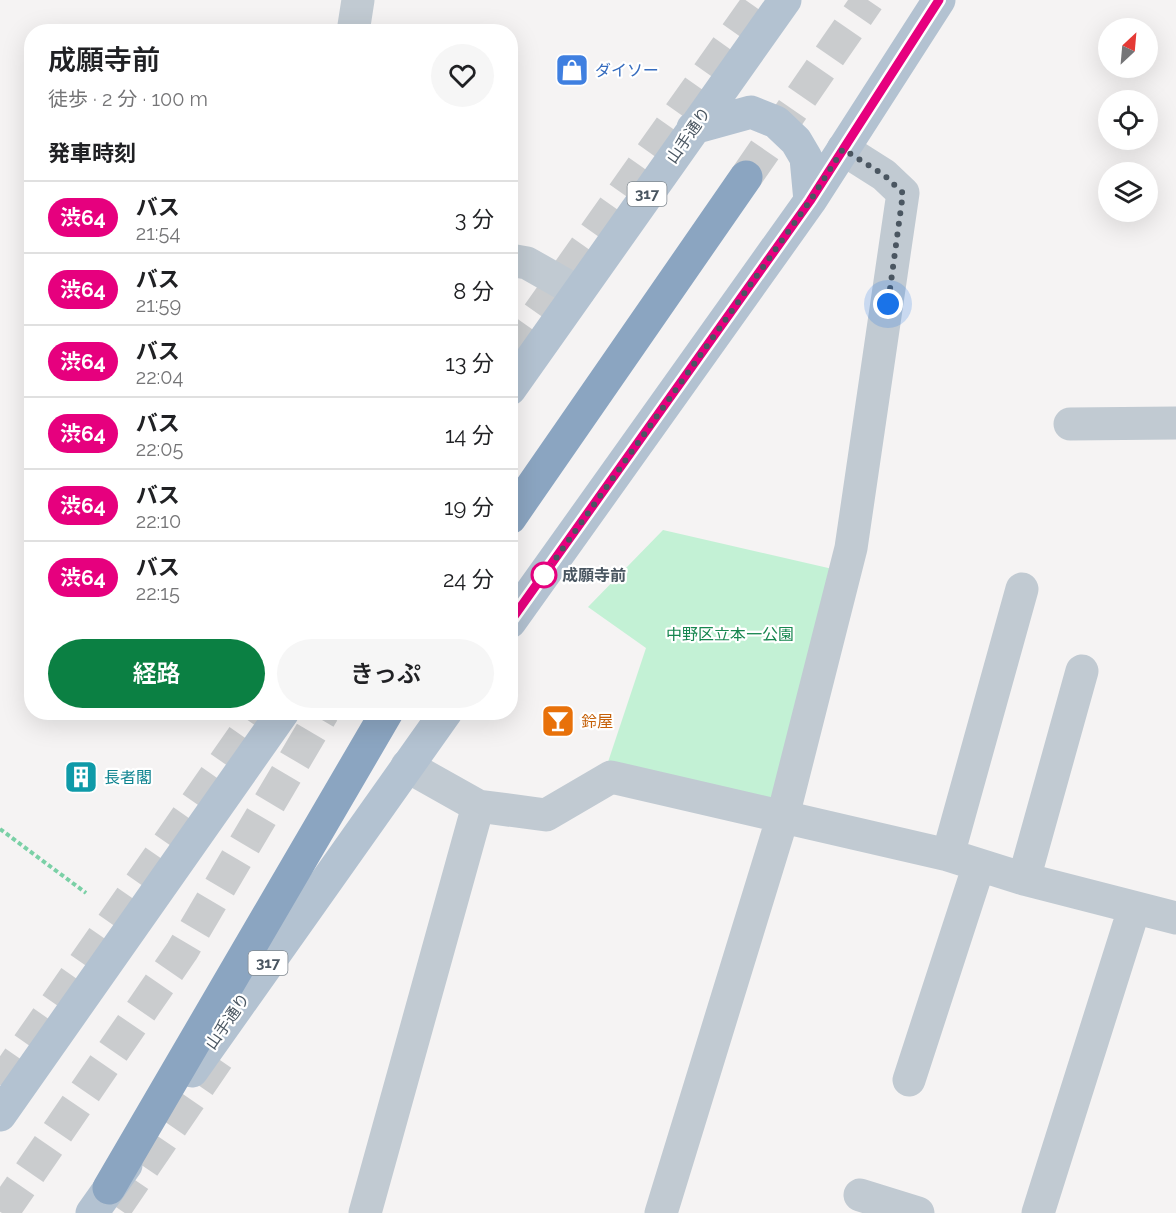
<!DOCTYPE html>
<html lang="ja">
<head>
<meta charset="utf-8">
<style>
  body { margin:0; font-family:Raleway,"Noto Sans JP",sans-serif; background:#f6f6f6; color:#202124; height:100vh; display:flex; flex-direction:column; font-size:22px; white-space:nowrap }
  * { box-sizing:border-box; margin:0 }
  p { font-size:20px; color:#757577 }
  .icon { flex:none; width:33px; height:33px; fill:none; stroke:currentColor; stroke-width:2; stroke-linecap:round; stroke-linejoin:round }
  .map { position:relative; flex:1; overflow:hidden }
  .panel { position:absolute; left:24px; top:24px; width:494px; height:696px; display:flex; flex-direction:column; background:#fff; border-radius:24px; box-shadow:0 6px 24px #0002 }
  .panel>* { flex:none }
  .badge { padding:0 12px; border-radius:20px; font-size:21px; line-height:39px }
  .needle { width:39px; rotate:26deg }
  .controls { position:absolute; left:1098px; top:18px; display:grid; gap:12px }
  .controls a { display:grid; place-items:center; width:60px; height:60px; border-radius:50%; background:#fff; box-shadow:0 6px 24px #0002; font-size:30px }
  .you { position:absolute; width:30px; height:30px; margin:-15px; border:4px solid #fff; border-radius:50%; background:#1a73e8; box-shadow:0 0 0 9px #1a73e833 }
  .map>.badge { position:absolute; translate:-50% -50%; box-shadow:0 0 0 3px #fff }
  h2 { padding:0 24px; font-size:22px; line-height:54px }
  .round { display:grid; place-items:center; flex:none; width:63px; height:63px; border-radius:32px; background:#f6f6f6 }
  .summary { display:flex; align-items:center; justify-content:space-between; height:102px; padding:0 24px }
  h1 { font-size:28px; font-weight:600; line-height:45px }
  .button { display:flex; gap:12px; margin-top:auto; padding:12px 24px }
  .button a { flex:1; height:69px; border-radius:36px; background:#0b8043; color:#fff; font-size:24px; font-weight:600; line-height:69px; text-align:center }
  .button a+a { background:#f6f6f6; color:#202124 }
  ul { padding:0; list-style:none }
  li { display:flex; align-items:center; gap:18px; height:72px; padding:0 24px; border-top:2px solid #e0e0e0 }
  li div { flex:1 }
  li b { display:block; font-size:22px }
  li em { font-style:normal }
  li .badge { min-width:66px; font-weight:700; text-align:center }
  .map>svg:first-child { display:block }
  .green { fill:#c3f1d5 }
  .lines { fill:none; stroke-linecap:round; stroke-linejoin:round }
  .highway-tunnel { stroke:#caccce; stroke-width:33; stroke-dasharray:33 16; stroke-linecap:butt }
  .path { stroke:#7ad0a6; stroke-width:4; stroke-dasharray:4.5 3; stroke-linecap:butt }
  .minor { stroke:#c1cad2; stroke-width:33 }
  .major { stroke:#b3c2d1; stroke-width:33 }
  .highway { stroke:#8ba5c1; stroke-width:33 }
  .line-casing { stroke:#fff; stroke-width:14 }
  .line { stroke:#e6007e; stroke-width:9 }
  .walk { stroke:#4a5661; stroke-width:6; stroke-dasharray:0 10.8 }
  .stop-dot { fill:#fff; stroke:#e6007e; stroke-width:3 }
  .labels { text-anchor:middle; stroke-width:4.5; stroke-linejoin:round; paint-order:stroke }
  .shield { fill:#fff; stroke:#808990; stroke-width:1.5 }
  .shield-label { font-size:15px; font-weight:bold; fill:#4a5661 }
  .shop-label { font-size:16px; fill:#366cbe; stroke:#fff; text-anchor:start }
  .street-label { font-size:16px; fill:#4a5661; stroke:#fff }
  .stop-label { font-size:16px; font-weight:bold; fill:#4a5661; stroke:#fff; text-anchor:start }
  .park-label { font-size:16px; fill:#17864f; stroke:#fff }
  .food-label { font-size:16px; fill:#c56008; stroke:#fff; text-anchor:start }
  .culture-label { font-size:16px; fill:#0d838f; stroke:#fff; text-anchor:start }
</style>
</head>
<body>
<div class="map">
<svg width="1176" height="1213" viewBox="0 0 1176 1213">
  <rect width="100%" height="100%" fill="#f5f3f3"/>
  <path class="green" d="M 663,530 L 837,570 L 777,808 L 608,762 L 646,648 L 588,607 Z"/>
  <g class="lines">
    <path class="highway-tunnel" d="M 746,177 L 868,0
      M 510,354 L 760,0
      M 0,1085 L 260,712
      M 116,1207 L 224,1049
      M 2,1213 L 182,951 L 323,712"/>
    <path class="path" d="M 0,829 L 86,893"/>
    <path class="minor" d="M 353,32 L 358,0
      M 510,260 L 527,263 L 578,292
      M 1070,424 L 1176,423
      M 407,766 L 478,806 L 546,815 L 611,777 L 948,855 L 1024,879 L 1176,918
      M 948,855 L 1022,589
      M 1024,879 L 1082,671
      M 909,1080 L 979,865
      M 860,1195 L 918,1213
      M 365,1213 L 478,806
      M 661,1213 L 783,816 L 851,548 L 903,193 L 884,175 L 843,149
      M 1038,1213 L 1134,909"/>
    <path class="major" d="M 693,128 L 751,112 L 776,122 L 796,141 L 806,158 L 810,201
      M 510,389 L 785,0
      M 510,622 L 810,201 L 939,0
      M 192,1071 L 446,712
      M 0,1115 L 283,712
      M 92,1213 L 126,1165"/>
    <path class="highway" d="M 510,518 L 746,177
      M 109,1188 L 387,712"/>
  </g>
  <g class="lines">
    <defs>
      <path id="line" d="M 510,622 L 810,201 L 939,0"/>
    </defs>
    <use href="#line" class="line-casing"/>
    <use href="#line" class="line"/>
    <path class="walk" d="M 544,575 L 810,201 L 843,149 L 884,175 L 903,193 L 888,304"/>
  </g>
  <defs>
    <symbol id="shop-square" viewBox="-11 -11 22 22"><rect x="-9" y="-9" width="18" height="18" rx="4" fill="#3f7fe0" stroke="#fff"/><path d="M-5-2.5h2.3a2.7 3.5 0 0 1 5.4 0H5L5.5 6h-11ZM-1.5-2.5h3a1.5 2.3 0 0 0-3 0Z" fill="#fff"/></symbol>
    <symbol id="bar-square" viewBox="-11 -11 22 22"><rect x="-9" y="-9" width="18" height="18" rx="4" fill="#e8710a" stroke="#fff"/><path d="M-6-5H6L.8 .8V4.5H3.5V6h-7V4.5H-.8V.8Z" fill="#fff"/></symbol>
    <symbol id="building-square" viewBox="-11 -11 22 22"><rect x="-9" y="-9" width="18" height="18" rx="4" fill="#0f9aa8" stroke="#fff"/><path d="M-4-6H4V6H1V3H-1V6H-4ZM-2.5-4.3h1.7v1.8h-1.7ZM.8-4.3h1.7v1.8H.8ZM-2.5-1h1.7V.8h-1.7ZM.8-1h1.7V.8H.8Z" fill="#fff"/></symbol>
  </defs>
  <g fill-rule="evenodd">
    <use href="#shop-square" x="553" y="51" width="38" height="38"/>
    <use href="#bar-square" x="539" y="702" width="38" height="38"/>
    <use href="#building-square" x="62" y="758" width="38" height="38"/>
  </g>
  <circle class="stop-dot" cx="544" cy="575" r="12"/>
  <g class="labels">
    <g class="shield">
      <rect x="627.5" y="182" width="39" height="24" rx="4.5"/>
      <rect x="248.5" y="951" width="39" height="24" rx="4.5"/>
    </g>
    <g class="shield-label">
      <text x="647" y="199">317</text>
      <text x="268" y="968">317</text>
    </g>
    <g class="shop-label">
      <text x="595" y="76">ダイソー</text>
    </g>
    <g class="street-label">
      <text transform="translate(688 135) rotate(-55)" y="6">山手通り</text>
      <text transform="translate(227 1021) rotate(-55)" y="6">山手通り</text>
    </g>
    <g class="stop-label">
      <text x="562" y="581">成願寺前</text>
    </g>
    <g class="park-label">
      <text x="730" y="640">中野区立本一公園</text>
    </g>
    <g class="food-label">
      <text x="581" y="727">鈴屋</text>
    </g>
    <g class="culture-label">
      <text x="104" y="783">長者閣</text>
    </g>
  </g>
</svg>
<div class="controls">
<a><svg class="needle" viewBox="-14 -14 28 28"><path d="M0-13l5 13h-10z" fill="#e53935"/><path d="M0 13l5-13h-10z" fill="#757577"/></svg></a>
<a><svg class="icon" aria-label="locate" viewBox="0 0 24 24"><circle cx="12" cy="12" r="6"/><path d="M12 2v4M12 18v4M2 12h4M18 12h4"/></svg></a>
<a><svg class="icon" aria-label="layers" viewBox="0 0 24 24"><path d="M12 4l9 5-9 5-9-5zM3 14l9 5 9-5"/></svg></a>
</div>
<div class="you" style="left:888px;top:304px"></div>
<section class="panel">
<div class="summary"><div><h1>成願寺前</h1><p>徒歩 · 2 分 · 100 m</p></div><a class="round"><svg class="icon" aria-label="heart" viewBox="0 0 24 24"><path d="M12 20l-8-8c-3-5 5-10 8-4 3-6 11-1 8 4z"/></svg></a></div>
<h2>発車時刻</h2>
<ul>
<li><span class="badge" style="background:#e6007e;color:#fff">渋64</span><div><b>バス</b><p>21:54</p></div><em>3 分</em></li>
<li><span class="badge" style="background:#e6007e;color:#fff">渋64</span><div><b>バス</b><p>21:59</p></div><em>8 分</em></li>
<li><span class="badge" style="background:#e6007e;color:#fff">渋64</span><div><b>バス</b><p>22:04</p></div><em>13 分</em></li>
<li><span class="badge" style="background:#e6007e;color:#fff">渋64</span><div><b>バス</b><p>22:05</p></div><em>14 分</em></li>
<li><span class="badge" style="background:#e6007e;color:#fff">渋64</span><div><b>バス</b><p>22:10</p></div><em>19 分</em></li>
<li><span class="badge" style="background:#e6007e;color:#fff">渋64</span><div><b>バス</b><p>22:15</p></div><em>24 分</em></li>
</ul>
<div class="button"><a>経路</a><a>きっぷ</a></div>
</section>
</div>
</body>
</html>
